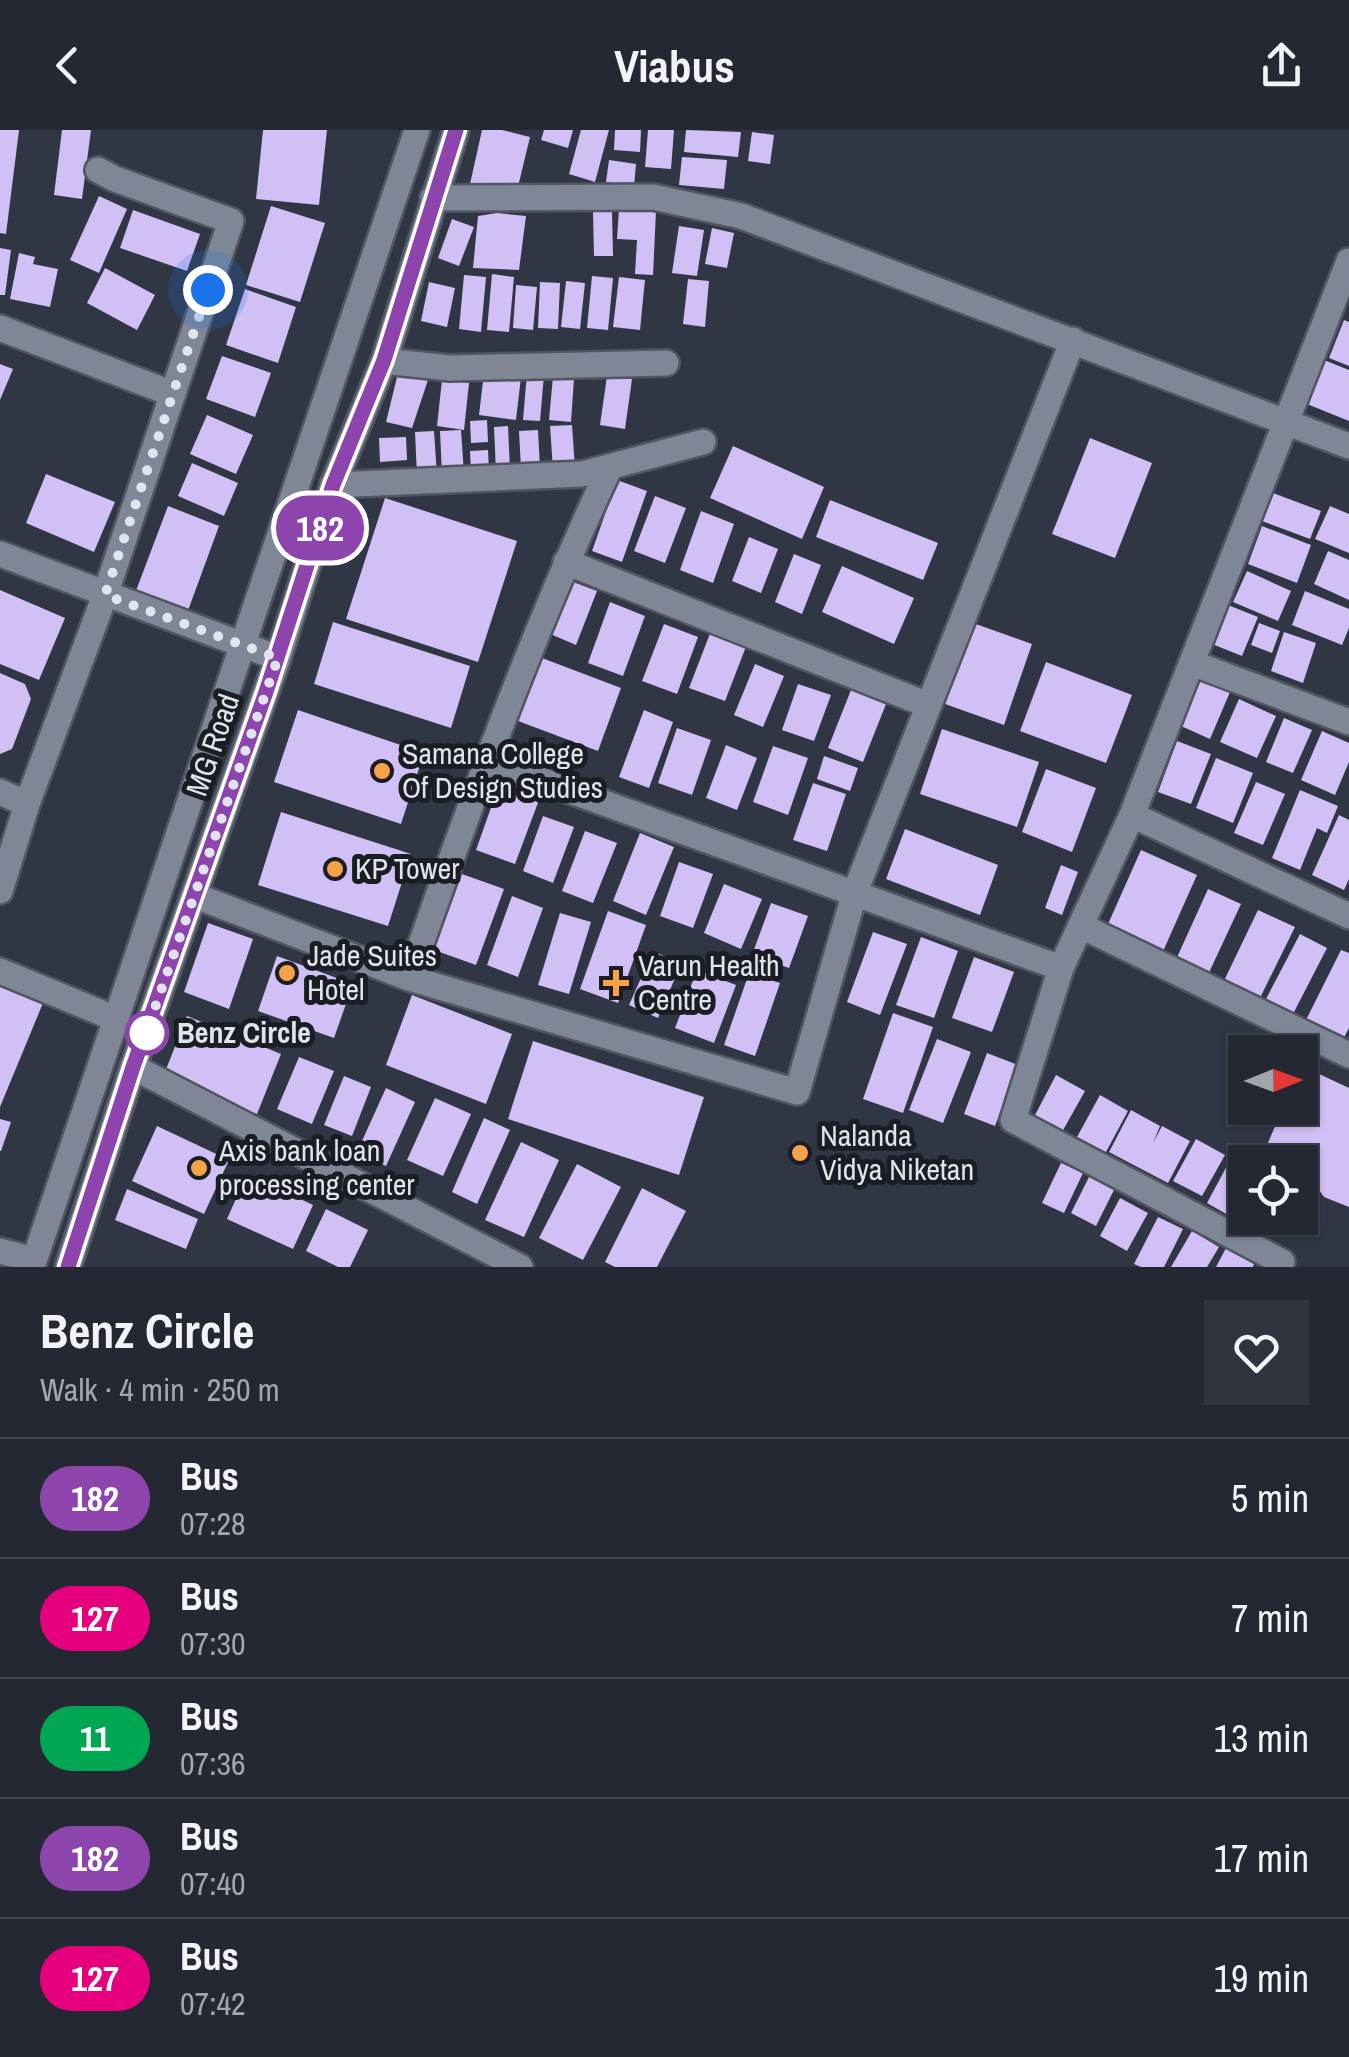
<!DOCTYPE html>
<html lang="en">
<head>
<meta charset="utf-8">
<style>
  body { margin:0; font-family:"Archivo Narrow",sans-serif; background:#30343f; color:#f1f3f6; height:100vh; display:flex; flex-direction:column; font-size:38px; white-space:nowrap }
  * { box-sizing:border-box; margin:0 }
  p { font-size:32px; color:#a3a6ac }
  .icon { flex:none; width:55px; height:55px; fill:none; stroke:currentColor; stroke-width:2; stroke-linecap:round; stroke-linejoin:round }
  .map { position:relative; height:1137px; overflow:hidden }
  .sheet { display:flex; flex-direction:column; background:#242833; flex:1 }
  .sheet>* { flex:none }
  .badge { padding:0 20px; border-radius:32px; font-size:35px; line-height:65px }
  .needle { width:65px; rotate:89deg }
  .tools { position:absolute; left:1228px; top:905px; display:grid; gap:20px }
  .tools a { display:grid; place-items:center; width:90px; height:90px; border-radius:0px; background:#242833; box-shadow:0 2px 8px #0004,0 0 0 2px #41444e; font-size:50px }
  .you { position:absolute; width:50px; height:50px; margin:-25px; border:8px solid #fff; border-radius:50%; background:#1a73e8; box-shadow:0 0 0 15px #1a73e833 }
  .map>.badge { position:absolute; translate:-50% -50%; box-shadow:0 0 0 5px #fff }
  .round { display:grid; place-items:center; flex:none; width:105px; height:105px; border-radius:0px; background:#30343f }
  .overview { display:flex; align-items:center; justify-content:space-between; height:170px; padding:0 40px }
  h1 { font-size:48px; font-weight:800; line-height:75px }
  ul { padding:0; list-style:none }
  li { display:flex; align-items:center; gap:30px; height:120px; padding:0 40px; border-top:2px solid #41444e }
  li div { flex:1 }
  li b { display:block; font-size:38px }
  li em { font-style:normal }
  li .badge { min-width:110px; font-weight:700; text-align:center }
  header { display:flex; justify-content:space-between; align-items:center; height:130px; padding:0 40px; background:#242833; font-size:45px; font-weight:800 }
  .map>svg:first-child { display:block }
  .building { fill:#d0c0f5 }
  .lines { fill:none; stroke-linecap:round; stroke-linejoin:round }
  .street-casing { stroke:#505561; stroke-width:30 }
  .secondary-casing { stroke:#505561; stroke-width:30 }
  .street { stroke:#7f8696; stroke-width:25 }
  .secondary { stroke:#7f8696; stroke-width:25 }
  .line-casing { stroke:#fff; stroke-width:22 }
  .line { stroke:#8e44ad; stroke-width:15 }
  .walk { stroke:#e0e4ed; stroke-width:10; stroke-dasharray:0 18 }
  .poi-dot { fill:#f6a248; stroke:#1b1d24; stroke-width:4 }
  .stop-dot { fill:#fff; stroke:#8e44ad; stroke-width:5 }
  .labels { text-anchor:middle; stroke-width:10; stroke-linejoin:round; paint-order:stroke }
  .street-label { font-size:30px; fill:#e0e4ed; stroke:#1b1d24 }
  .poi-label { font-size:30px; fill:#e0e4ed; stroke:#1b1d24; text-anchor:start }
  .stop-label { font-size:30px; font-weight:bold; fill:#e0e4ed; stroke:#1b1d24; text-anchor:start }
</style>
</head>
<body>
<header><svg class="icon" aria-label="back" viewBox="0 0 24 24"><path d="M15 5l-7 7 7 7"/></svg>Viabus<svg class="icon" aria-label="share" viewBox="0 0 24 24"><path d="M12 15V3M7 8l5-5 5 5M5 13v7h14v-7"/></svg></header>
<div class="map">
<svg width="1349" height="1137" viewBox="0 0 1349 1137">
  <rect width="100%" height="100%" fill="#303644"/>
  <path class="building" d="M 0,0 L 19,0 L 6,104 L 0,103 Z
    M 62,0 L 91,0 L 82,69 L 54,65 Z
    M 263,0 L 327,0 L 319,75 L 256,69 Z
    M 482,0 L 502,0 L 530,7 L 516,65 L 470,54 Z
    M 544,0 L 573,0 L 568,18 L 541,10 Z
    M 581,0 L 609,0 L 595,52 L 569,44 Z
    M 615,0 L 641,0 L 640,22 L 614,20 Z
    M 648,0 L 674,0 L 671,39 L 645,37 Z
    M 686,0 L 741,2 L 738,27 L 684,22 Z
    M 752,2 L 774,5 L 770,34 L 748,31 Z
    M 682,27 L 727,30 L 724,59 L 679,55 Z
    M 609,30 L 636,34 L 634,56 L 606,52 Z
    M 99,66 L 127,79 L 99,143 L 70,130 Z
    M 271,76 L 325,93 L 300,172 L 246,155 Z
    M 619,79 L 656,81 L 653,145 L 635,144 L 637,110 L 617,109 Z
    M 133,80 L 200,104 L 187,141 L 120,118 Z
    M 593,82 L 612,82 L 613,126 L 594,126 Z
    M 497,83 L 526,86 L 519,140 L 473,138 L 478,86 Z
    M 452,89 L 474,97 L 459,136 L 438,128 Z
    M 679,96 L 704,100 L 697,146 L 672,143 Z
    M 712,98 L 734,103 L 727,138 L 705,134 Z
    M 0,118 L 11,120 L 5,165 L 0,165 Z
    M 19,123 L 35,127 L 33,134 L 58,139 L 50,177 L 10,169 Z
    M 105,138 L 155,165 L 137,200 L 87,173 Z
    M 492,144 L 514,147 L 509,202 L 487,200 Z
    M 464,145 L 486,147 L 481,202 L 459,199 Z
    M 592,146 L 613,148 L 608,200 L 587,198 Z
    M 619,147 L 645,150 L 640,200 L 613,197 Z
    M 688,149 L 709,151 L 705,197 L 683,194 Z
    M 566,151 L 585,153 L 580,199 L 561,197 Z
    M 429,152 L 455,158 L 447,197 L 421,191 Z
    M 540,152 L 560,153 L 558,199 L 538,198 Z
    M 516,155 L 537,157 L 533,200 L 513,198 Z
    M 245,159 L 296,177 L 278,233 L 226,215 Z
    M 1344,190 L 1349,192 L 1349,236 L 1329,228 Z
    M 222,226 L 271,243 L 255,287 L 206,269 Z
    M 1324,230 L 1349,240 L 1349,291 L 1307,274 Z
    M 0,234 L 13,239 L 0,270 Z
    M 398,243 L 428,250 L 412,298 L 386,292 Z
    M 484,243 L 521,247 L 516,290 L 479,285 Z
    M 527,243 L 544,245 L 540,291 L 523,290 Z
    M 553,246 L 574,248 L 571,292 L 549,290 Z
    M 607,246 L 632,249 L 625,299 L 600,295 Z
    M 442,250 L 469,253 L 464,300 L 437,296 Z
    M 207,285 L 253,305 L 236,344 L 190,324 Z
    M 487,290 L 488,312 L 471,313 L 470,291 Z
    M 572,295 L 575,339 L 553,340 L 550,296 Z
    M 508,296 L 510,341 L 496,342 L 494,297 Z
    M 461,300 L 464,344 L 442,345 L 440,301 Z
    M 538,300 L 540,338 L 521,339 L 519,301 Z
    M 434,301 L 437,345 L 417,346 L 415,302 Z
    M 406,307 L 407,330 L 380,332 L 379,308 Z
    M 1090,308 L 1152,333 L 1115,428 L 1052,404 Z
    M 733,316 L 824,357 L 802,409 L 710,368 Z
    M 488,320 L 489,342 L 471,343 L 470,321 Z
    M 192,333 L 238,353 L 224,386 L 178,366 Z
    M 46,344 L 115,372 L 94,422 L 26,393 Z
    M 617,350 L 647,361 L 622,432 L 592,421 Z
    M 1273,363 L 1321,381 L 1310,409 L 1262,391 Z
    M 655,366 L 686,378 L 665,433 L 634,421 Z
    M 385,368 L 517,411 L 478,532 L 346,489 Z
    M 830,370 L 938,413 L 923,450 L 816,407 Z
    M 168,376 L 219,396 L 186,486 L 134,466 Z
    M 1330,376 L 1349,384 L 1349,423 L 1315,409 Z
    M 701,381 L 734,394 L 713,453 L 680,440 Z
    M 1262,396 L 1311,415 L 1297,453 L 1248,434 Z
    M 749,407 L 778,419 L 761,463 L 732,451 Z
    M 1328,421 L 1349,430 L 1349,470 L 1314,454 Z
    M 794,424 L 821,435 L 802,484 L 775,472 Z
    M 842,436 L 914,468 L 894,514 L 822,482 Z
    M 1247,441 L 1291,461 L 1278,491 L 1233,472 Z
    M 568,450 L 597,461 L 576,515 L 548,503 Z
    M 0,460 L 65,488 L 39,550 L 0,534 Z
    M 1305,461 L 1349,479 L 1349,498 L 1342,515 L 1292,495 Z
    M 610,472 L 645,486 L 623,546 L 588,533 Z
    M 1228,475 L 1258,487 L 1242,526 L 1212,514 Z
    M 333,492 L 470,536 L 451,598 L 314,554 Z
    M 973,493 L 1032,514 L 1004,595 L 945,574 Z
    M 1259,493 L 1280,501 L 1272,523 L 1251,515 Z
    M 664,494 L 698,507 L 677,564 L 642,551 Z
    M 711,501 L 747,514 L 725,571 L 689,558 Z
    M 1284,502 L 1316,513 L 1303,553 L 1271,541 Z
    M 542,528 L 621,558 L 598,621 L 518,591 Z
    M 1046,532 L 1132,565 L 1106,633 L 1020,601 Z
    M 755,534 L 784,546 L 763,597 L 734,585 Z
    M 0,543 L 25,554 L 31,569 L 12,619 L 0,624 Z
    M 1201,549 L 1230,562 L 1210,609 L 1181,596 Z
    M 798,554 L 831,565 L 814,611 L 782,600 Z
    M 851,560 L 886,574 L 863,632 L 828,618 Z
    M 1239,569 L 1276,586 L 1257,628 L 1220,612 Z
    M 298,580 L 424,623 L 401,694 L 274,652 Z
    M 644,580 L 673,592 L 649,658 L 619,647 Z
    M 1284,588 L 1312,600 L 1293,643 L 1266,632 Z
    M 677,598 L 711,610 L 692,665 L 658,653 Z
    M 942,599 L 1039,632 L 1017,697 L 920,664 Z
    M 1322,601 L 1349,613 L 1349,632 L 1335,665 L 1301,650 Z
    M 1177,611 L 1211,624 L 1191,674 L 1158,662 Z
    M 726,615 L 757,628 L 737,680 L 706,668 Z
    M 773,616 L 808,628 L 788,685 L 753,672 Z
    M 824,626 L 858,638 L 850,661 L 817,649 Z
    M 1216,628 L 1253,643 L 1233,693 L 1196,678 Z
    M 1046,639 L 1096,658 L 1072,722 L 1022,702 Z
    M 1256,652 L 1285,664 L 1263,715 L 1234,703 Z
    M 813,653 L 846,664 L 827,721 L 793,710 Z
    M 499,655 L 539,670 L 515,734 L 476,720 Z
    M 1300,660 L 1338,676 L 1327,703 L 1317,698 L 1300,740 L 1272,728 Z
    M 281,682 L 411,724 L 388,796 L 258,755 Z
    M 1339,685 L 1349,690 L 1349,749 L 1344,760 L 1312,745 Z
    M 543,686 L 574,697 L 553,753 L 523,741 Z
    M 905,699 L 998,735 L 980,785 L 886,749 Z
    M 585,701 L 617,713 L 593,773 L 562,761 Z
    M 640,703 L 674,717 L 646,785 L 613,771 Z
    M 1141,720 L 1197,745 L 1160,828 L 1104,803 Z
    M 679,732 L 713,744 L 693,798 L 660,786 Z
    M 1061,735 L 1078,742 L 1062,785 L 1045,778 Z
    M 462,744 L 504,759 L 476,835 L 434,820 Z
    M 724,754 L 762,769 L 741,819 L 704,803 Z
    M 1208,759 L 1241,774 L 1206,849 L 1174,834 Z
    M 512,766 L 543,778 L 518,847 L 487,835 Z
    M 771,773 L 808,786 L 789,838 L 752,825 Z
    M 1258,780 L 1295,797 L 1257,874 L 1221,857 Z
    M 608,781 L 646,795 L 618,873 L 580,859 Z
    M 560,783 L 591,792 L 569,864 L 538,855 Z
    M 208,793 L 253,809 L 229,879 L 184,862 Z
    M 873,802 L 907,814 L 880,885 L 847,872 Z
    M 1300,804 L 1327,818 L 1293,884 L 1266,869 Z
    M 921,807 L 958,821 L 934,888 L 896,875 Z
    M 1341,820 L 1349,823 L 1349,898 L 1340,915 L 1303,896 Z
    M 653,821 L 681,834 L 658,888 L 629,875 Z
    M 277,826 L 353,854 L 334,908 L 258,881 Z
    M 974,827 L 1014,842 L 992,902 L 952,888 Z
    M 697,840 L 736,855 L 714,913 L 675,898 Z
    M 749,843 L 780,853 L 755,926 L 724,915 Z
    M 0,847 L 43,873 L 0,977 Z
    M 412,865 L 512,904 L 486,974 L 386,935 Z
    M 893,883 L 933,897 L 903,983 L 863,969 Z
    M 187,886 L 281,924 L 257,984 L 163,947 Z
    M 937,909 L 971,922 L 943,993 L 909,980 Z
    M 533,911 L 704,967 L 679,1045 L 508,989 Z
    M 987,923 L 1018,935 L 995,996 L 964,984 Z
    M 299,927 L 334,941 L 312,994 L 277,979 Z
    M 1302,936 L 1349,958 L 1349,1077 L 1324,1067 L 1311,1049 L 1300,1043 L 1300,1032 L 1282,1032 L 1264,1022 L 1283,978 L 1300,978 Z
    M 1056,945 L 1085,961 L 1062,1002 L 1034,987 Z
    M 344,946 L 371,957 L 352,1006 L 324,995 Z
    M 386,958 L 415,972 L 386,1036 L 357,1022 Z
    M 1100,965 L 1128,981 L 1106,1022 L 1077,1007 Z
    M 435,968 L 471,984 L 443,1046 L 407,1030 Z
    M 1131,980 L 1160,996 L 1153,1013 L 1162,996 L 1190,1011 L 1168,1053 L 1109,1022 Z
    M 484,988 L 510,1000 L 477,1074 L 452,1062 Z
    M 0,989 L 11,992 L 1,1021 L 0,1021 Z
    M 157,996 L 229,1030 L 204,1084 L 132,1051 Z
    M 1196,1009 L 1225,1025 L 1202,1066 L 1173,1051 Z
    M 521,1012 L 559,1030 L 524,1107 L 485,1090 Z
    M 1229,1032 L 1245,1040 L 1245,1070 L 1235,1089 L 1207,1073 Z
    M 1061,1033 L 1083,1043 L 1064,1083 L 1042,1073 Z
    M 577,1034 L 621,1057 L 583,1130 L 539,1108 Z
    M 247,1044 L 313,1075 L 293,1119 L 227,1089 Z
    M 1089,1047 L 1114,1060 L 1096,1096 L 1071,1083 Z
    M 642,1058 L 686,1081 L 657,1137 L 615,1137 L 605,1132 Z
    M 127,1059 L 198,1089 L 186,1119 L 115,1090 Z
    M 1120,1068 L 1148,1083 L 1127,1121 L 1100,1106 Z
    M 1245,1078 L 1245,1088 L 1277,1088 L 1268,1104 L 1239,1088 Z
    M 326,1079 L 368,1100 L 350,1137 L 338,1137 L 306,1121 Z
    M 1158,1087 L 1183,1099 L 1164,1137 L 1141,1137 L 1134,1134 Z
    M 1192,1101 L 1219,1117 L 1207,1137 L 1171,1137 Z
    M 1226,1118 L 1254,1134 L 1253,1137 L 1216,1137 Z"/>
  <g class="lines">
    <defs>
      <path id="street" d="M 433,68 L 653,67 L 741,86 L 1349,316
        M 0,198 L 173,264
        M 384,231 L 450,238 L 666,233
        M 333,355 L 582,344 L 703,312
        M 0,424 L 278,528
        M 566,432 L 928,575
        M 1192,533 L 1349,592
        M 485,630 L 1061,838
        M 0,662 L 27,674
        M 1132,685 L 1349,786
        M 0,761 L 27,674 L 105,465 L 231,91 L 115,49 L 98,40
        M 196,766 L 409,848 L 797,962 L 855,762 L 1073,210
        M 1081,796 L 1349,925
        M 0,841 L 114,888
        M 409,848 C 470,674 532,503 610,337
        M 133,937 L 520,1137
        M 0,1121 L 34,1130
        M 1282,1132 L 1013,990 L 1061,838 L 1132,685 L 1349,131"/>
      <path id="secondary" d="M 32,1137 L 417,0
        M 68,1137 L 133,937 L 278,528 L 333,355 L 384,231 L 456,0"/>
    </defs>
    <use href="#street" class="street-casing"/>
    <use href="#secondary" class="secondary-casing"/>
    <use href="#street" class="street"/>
    <use href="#secondary" class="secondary"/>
  </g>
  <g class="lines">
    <defs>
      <path id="line" d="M 68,1137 L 133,937 L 266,562 L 333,355 L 384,230 L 456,0"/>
    </defs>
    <use href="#line" class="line-casing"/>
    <use href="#line" class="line"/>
    <path class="walk" d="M 147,903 L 145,906 L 278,528 L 105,465 L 208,160"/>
  </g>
  <g class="poi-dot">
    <circle cx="382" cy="641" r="10"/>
    <circle cx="335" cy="739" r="10"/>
    <circle cx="287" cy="843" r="10"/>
    <path d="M611 838h10v10h10v10h-10v10h-10v-10h-10v-10h10z"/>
    <circle cx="800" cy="1023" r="10"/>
    <circle cx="199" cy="1038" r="10"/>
  </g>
  <circle class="stop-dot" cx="147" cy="903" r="20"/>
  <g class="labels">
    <g class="street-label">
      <text transform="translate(213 615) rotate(-71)" y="10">MG Road</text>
    </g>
    <g class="poi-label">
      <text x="402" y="634">Samana College<tspan x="402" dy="34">Of Design Studies</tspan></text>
      <text x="355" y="749">KP Tower</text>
      <text x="307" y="836">Jade Suites<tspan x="307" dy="34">Hotel</tspan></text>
      <text x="638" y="846">Varun Health<tspan x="638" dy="34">Centre</tspan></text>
      <text x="820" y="1016">Nalanda<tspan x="820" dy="34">Vidya Niketan</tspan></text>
      <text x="219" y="1031">Axis bank loan<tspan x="219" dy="34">processing center</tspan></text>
    </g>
    <g class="stop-label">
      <text x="177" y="913">Benz Circle</text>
    </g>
  </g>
</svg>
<div class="tools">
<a><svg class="needle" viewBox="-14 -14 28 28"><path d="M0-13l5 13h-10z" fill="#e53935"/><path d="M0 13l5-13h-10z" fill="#a3a6ac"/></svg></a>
<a><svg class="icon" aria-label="locate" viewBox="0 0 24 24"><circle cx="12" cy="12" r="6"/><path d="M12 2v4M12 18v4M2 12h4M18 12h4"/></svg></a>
</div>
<div class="you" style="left:208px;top:160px"></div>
<b class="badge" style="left:320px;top:398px;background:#8e44ad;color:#fff">182</b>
</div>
<section class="sheet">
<div class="overview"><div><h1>Benz Circle</h1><p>Walk · 4 min · 250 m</p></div><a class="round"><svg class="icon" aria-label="heart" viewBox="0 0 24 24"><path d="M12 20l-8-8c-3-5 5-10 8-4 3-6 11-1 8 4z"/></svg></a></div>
<ul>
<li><span class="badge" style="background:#8e44ad;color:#fff">182</span><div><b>Bus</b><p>07:28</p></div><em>5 min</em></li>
<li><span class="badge" style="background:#e6007e;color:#fff">127</span><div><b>Bus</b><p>07:30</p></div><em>7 min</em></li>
<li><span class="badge" style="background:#00a651;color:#fff">11</span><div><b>Bus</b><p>07:36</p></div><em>13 min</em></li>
<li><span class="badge" style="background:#8e44ad;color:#fff">182</span><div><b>Bus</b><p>07:40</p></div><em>17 min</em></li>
<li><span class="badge" style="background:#e6007e;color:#fff">127</span><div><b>Bus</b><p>07:42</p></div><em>19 min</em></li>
</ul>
</section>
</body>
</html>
